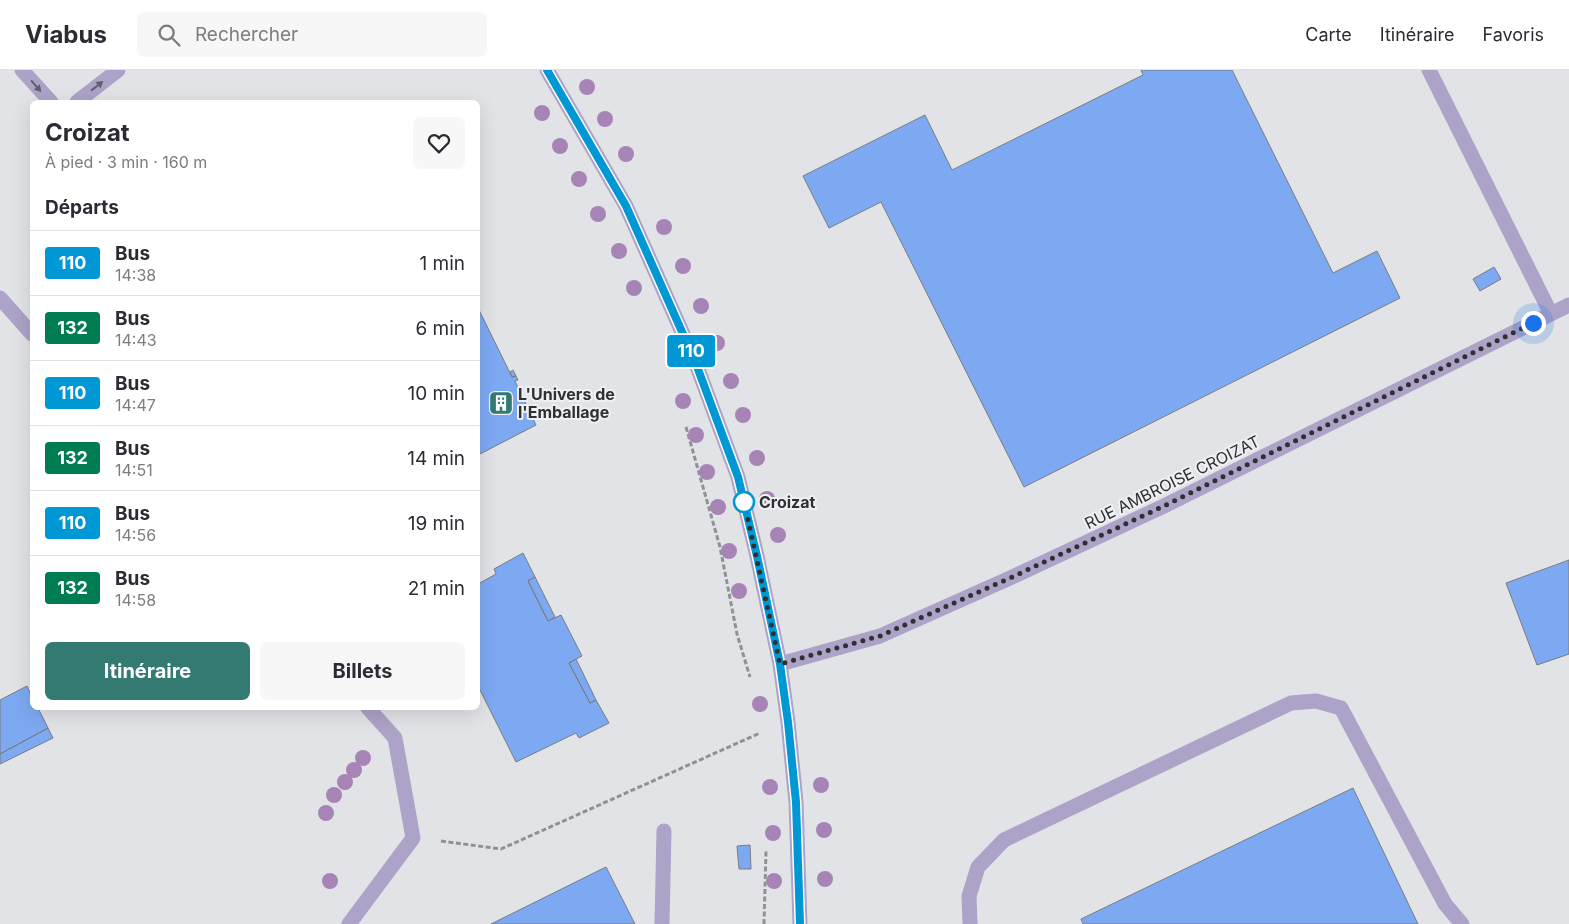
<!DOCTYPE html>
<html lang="fr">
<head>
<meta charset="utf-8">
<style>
  body { margin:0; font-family:Inter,sans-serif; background:#f7f7f7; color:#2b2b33; height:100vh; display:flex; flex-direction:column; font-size:19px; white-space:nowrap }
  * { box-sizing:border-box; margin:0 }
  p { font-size:16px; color:#7c7c81 }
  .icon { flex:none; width:28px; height:28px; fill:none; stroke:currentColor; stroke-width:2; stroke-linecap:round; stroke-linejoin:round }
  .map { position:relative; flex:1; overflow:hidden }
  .sheet { position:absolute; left:30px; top:30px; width:450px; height:610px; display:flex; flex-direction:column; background:#fff; border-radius:8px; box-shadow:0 5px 20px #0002 }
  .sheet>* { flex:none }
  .badge { padding:0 10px; border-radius:4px; font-size:18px; line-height:32px }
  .you { position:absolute; width:25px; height:25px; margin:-12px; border:4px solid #fff; border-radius:50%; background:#1a73e8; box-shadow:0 0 0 8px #1a73e833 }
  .map>.badge { position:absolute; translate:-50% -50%; box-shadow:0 0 0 2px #fff }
  h2 { padding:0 15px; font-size:19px; line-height:45px }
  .round { display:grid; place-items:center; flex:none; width:52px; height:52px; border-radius:8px; background:#f7f7f7 }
  .headline { display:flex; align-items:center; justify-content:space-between; height:85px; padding:0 15px }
  h1 { font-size:24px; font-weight:700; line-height:38px }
  .cta { display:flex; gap:10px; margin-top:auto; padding:10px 15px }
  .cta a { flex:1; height:58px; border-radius:8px; background:#337a72; color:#fff; font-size:20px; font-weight:700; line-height:58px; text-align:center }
  .cta a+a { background:#f7f7f7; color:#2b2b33 }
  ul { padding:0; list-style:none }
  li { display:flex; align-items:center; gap:15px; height:65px; padding:0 15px; border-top:1px solid #e1e1e2 }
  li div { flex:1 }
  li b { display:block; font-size:19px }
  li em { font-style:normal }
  li .badge { min-width:55px; font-weight:700; text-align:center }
  header { display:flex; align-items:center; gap:30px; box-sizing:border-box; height:70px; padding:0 25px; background:#fff; border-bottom:1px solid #e1e1e2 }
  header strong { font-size:24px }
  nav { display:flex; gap:28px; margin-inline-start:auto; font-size:18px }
  .search { width:350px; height:45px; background:#f7f7f7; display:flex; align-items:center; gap:12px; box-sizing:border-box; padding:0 18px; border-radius:8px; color:#7c7c81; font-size:19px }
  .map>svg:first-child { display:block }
  .building { fill:#7da9f3; stroke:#7a7c7f }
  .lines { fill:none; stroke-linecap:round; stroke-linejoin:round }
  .path { stroke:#909194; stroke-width:3; stroke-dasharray:5 2.5; stroke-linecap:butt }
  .minor { stroke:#ada2c7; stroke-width:15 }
  .tree { fill:#a784b6 }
  .oneway { fill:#625e6e }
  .line-casing { stroke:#fff; stroke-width:11 }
  .line { stroke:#0098d4; stroke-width:8 }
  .walk { stroke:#303032; stroke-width:5; stroke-dasharray:0 9 }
  .stop-dot { fill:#fff; stroke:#0098d4; stroke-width:2.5 }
  .labels { text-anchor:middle; stroke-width:4; stroke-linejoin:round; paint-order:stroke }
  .poi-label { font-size:16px; font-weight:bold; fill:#303032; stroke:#eff0f4; text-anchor:start }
  .street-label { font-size:16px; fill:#303032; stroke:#eff0f4 }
  .stop-label { font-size:16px; font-weight:bold; fill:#303032; stroke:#eff0f4; text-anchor:start }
</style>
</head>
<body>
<header>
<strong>Viabus</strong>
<div class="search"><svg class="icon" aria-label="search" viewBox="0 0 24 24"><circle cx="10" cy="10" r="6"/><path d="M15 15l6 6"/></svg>Rechercher</div>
<nav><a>Carte</a><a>Itinéraire</a><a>Favoris</a></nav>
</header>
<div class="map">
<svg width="1569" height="854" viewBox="0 0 1569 854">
  <rect width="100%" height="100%" fill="#e2e3e7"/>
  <path class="building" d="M 1141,0 L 1232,0 L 1333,203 L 1377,181 L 1400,228 L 1024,417 L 881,132 L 829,158 L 803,106 L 925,45 L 952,100 L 1143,5 Z
    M 1494,197 L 1501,209 L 1480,221 L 1473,209 Z
    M 478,238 L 512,307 L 516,306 L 518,310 L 515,311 L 536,355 L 478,385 Z
    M 513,300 L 516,306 L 512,307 L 510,302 Z
    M 523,483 L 535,507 L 528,511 L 548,551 L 561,545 L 582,586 L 569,593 L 590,633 L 596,630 L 609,653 L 579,668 L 576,663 L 516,692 L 478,616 L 478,514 L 496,504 L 494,499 Z
    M 1569,490 L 1569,584 L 1537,595 L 1506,513 Z
    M 535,507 L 555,547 L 548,551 L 528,511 Z
    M 576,589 L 596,630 L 590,633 L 569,593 Z
    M 27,616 L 32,627 L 32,638 L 38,638 L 48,658 L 0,684 L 0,630 Z
    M 48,658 L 53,668 L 0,694 L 0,684 Z
    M 1353,718 L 1418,854 L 1083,854 L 1081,849 Z
    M 750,775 L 751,799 L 739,799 L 737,776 Z
    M 606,797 L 635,854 L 491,854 Z"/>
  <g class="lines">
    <path class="path" d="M 686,357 L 720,477 L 737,564 L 750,607
      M 441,771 L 501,779 L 760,663
      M 764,854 L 766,781"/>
    <path class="minor" d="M 22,0 L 51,32
      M 547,0 L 626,136 L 695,291 L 738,407 L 757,486 L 780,594 L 788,652 L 796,732 L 800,854
      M 1429,0 L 1551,244
      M 77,32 L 118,0
      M 0,228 L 32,264
      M 780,594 L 880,566 L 1010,508 L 1164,436 L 1569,235
      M 349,854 L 413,768 L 395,668 L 368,638
      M 662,854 L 664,761
      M 970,854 L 969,826 L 978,797 L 1004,770 L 1291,633 L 1316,631 L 1341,638 L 1445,834 L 1462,854"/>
  </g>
  <g class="tree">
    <circle cx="587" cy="17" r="8"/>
    <circle cx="542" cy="43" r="8"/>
    <circle cx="605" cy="49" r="8"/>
    <circle cx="560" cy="76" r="8"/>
    <circle cx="626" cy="84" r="8"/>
    <circle cx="579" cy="109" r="8"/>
    <circle cx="598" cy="144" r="8"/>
    <circle cx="664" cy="157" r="8"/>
    <circle cx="619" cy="181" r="8"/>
    <circle cx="683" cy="196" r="8"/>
    <circle cx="634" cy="218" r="8"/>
    <circle cx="701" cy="236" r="8"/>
    <circle cx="717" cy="273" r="8"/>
    <circle cx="731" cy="311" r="8"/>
    <circle cx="683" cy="331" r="8"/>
    <circle cx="743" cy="345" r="8"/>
    <circle cx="696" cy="365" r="8"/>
    <circle cx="757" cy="388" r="8"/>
    <circle cx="707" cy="402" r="8"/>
    <circle cx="767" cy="429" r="8"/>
    <circle cx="718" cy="437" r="8"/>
    <circle cx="778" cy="465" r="8"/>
    <circle cx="729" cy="481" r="8"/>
    <circle cx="739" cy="521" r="8"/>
    <circle cx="760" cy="634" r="8"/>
    <circle cx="363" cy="688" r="8"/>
    <circle cx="354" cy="700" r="8"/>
    <circle cx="345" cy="712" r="8"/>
    <circle cx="821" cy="715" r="8"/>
    <circle cx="770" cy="717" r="8"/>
    <circle cx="334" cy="725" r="8"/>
    <circle cx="326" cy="743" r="8"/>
    <circle cx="824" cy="760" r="8"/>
    <circle cx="773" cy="763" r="8"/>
    <circle cx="825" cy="809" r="8"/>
    <circle cx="330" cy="811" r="8"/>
    <circle cx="774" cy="811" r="8"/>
  </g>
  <defs><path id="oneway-solid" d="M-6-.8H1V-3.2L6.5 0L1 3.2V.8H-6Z" transform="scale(1.25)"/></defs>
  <g class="oneway">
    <use href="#oneway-solid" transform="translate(36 16) rotate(49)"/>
    <use href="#oneway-solid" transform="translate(97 16) rotate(-38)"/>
  </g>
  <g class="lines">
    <defs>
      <path id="line" d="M 547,0 L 626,136 L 695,291 L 738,407 L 757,486 L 780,594 L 788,652 L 796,732 L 800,854"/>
    </defs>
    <use href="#line" class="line-casing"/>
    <use href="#line" class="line"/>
    <path class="walk" d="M 744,432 L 780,594 L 880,566 L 1010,508 L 1164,436 L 1533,253"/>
  </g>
  <defs>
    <symbol id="building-square" viewBox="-11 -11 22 22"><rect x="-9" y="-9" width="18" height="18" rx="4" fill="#337a72" stroke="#eff0f4"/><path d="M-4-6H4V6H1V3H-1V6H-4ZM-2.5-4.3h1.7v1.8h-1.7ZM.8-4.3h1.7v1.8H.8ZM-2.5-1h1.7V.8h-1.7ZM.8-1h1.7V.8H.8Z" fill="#fff"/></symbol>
  </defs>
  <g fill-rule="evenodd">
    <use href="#building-square" x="487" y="319" width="28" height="28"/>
  </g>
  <circle class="stop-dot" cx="744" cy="432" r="10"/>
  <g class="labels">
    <g class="poi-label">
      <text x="518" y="330">L'Univers de<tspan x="518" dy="18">l'Emballage</tspan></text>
    </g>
    <g class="street-label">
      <text transform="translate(1172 412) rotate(-26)" y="6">RUE AMBROISE CROIZAT</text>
    </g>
    <g class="stop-label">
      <text x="759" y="438">Croizat</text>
    </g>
  </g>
</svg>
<div class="you" style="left:1533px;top:253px"></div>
<b class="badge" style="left:691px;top:281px;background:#0098d4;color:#fff">110</b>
<section class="sheet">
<div class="headline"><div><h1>Croizat</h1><p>À pied · 3 min · 160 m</p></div><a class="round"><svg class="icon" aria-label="heart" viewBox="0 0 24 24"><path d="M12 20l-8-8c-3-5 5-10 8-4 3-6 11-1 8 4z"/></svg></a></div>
<h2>Départs</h2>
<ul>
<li><span class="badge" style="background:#0098d4;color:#fff">110</span><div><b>Bus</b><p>14:38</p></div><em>1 min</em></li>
<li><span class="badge" style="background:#007c52;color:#fff">132</span><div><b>Bus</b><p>14:43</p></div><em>6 min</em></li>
<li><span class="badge" style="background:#0098d4;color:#fff">110</span><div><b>Bus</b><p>14:47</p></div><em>10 min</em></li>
<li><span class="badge" style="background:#007c52;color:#fff">132</span><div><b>Bus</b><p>14:51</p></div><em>14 min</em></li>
<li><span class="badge" style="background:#0098d4;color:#fff">110</span><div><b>Bus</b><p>14:56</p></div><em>19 min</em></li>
<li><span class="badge" style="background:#007c52;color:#fff">132</span><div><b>Bus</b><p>14:58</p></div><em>21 min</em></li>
</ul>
<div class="cta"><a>Itinéraire</a><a>Billets</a></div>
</section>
</div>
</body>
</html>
